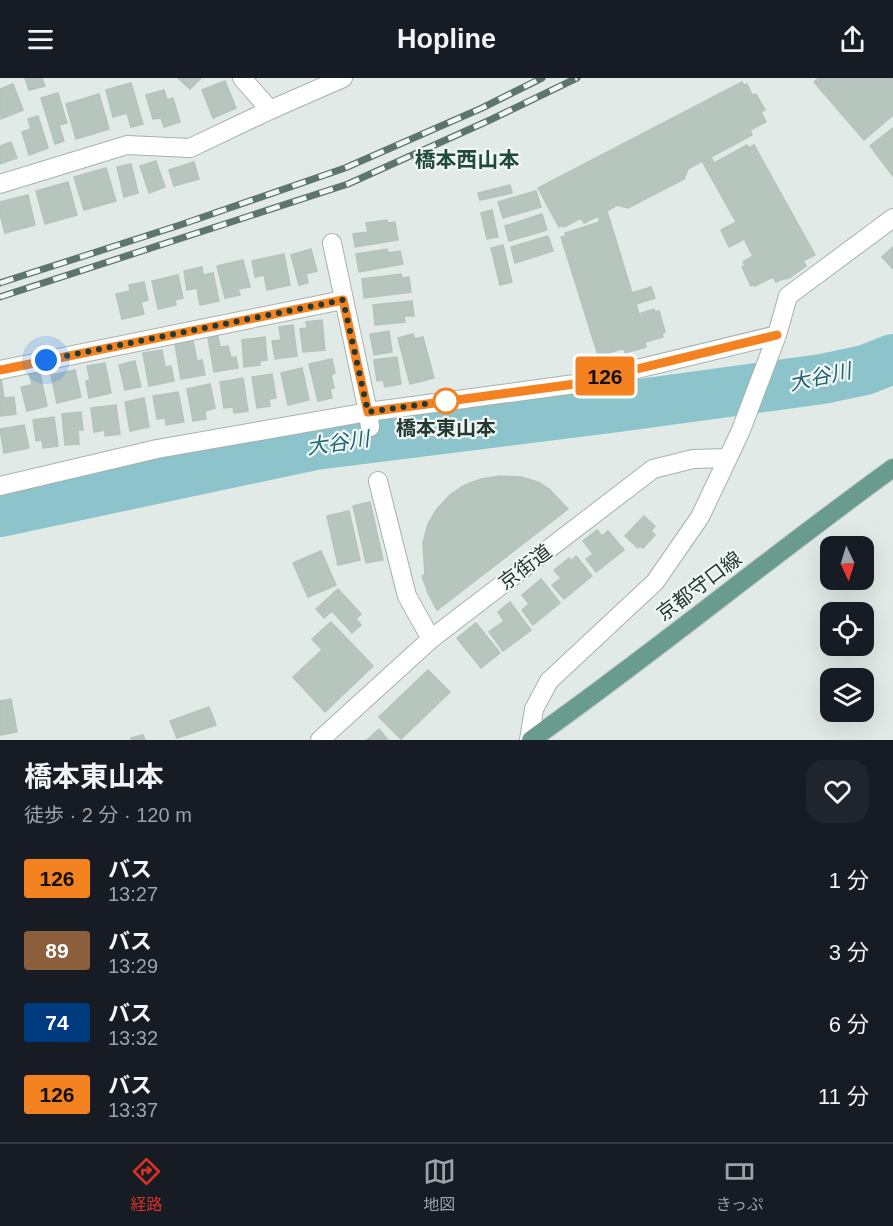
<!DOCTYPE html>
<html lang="ja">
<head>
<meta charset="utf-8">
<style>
  body { margin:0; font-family:Arial,"Noto Sans JP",sans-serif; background:#20242c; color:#f1f3f6; height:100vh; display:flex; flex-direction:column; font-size:22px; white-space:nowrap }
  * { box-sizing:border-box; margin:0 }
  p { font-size:20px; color:#9ea1a6 }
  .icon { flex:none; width:33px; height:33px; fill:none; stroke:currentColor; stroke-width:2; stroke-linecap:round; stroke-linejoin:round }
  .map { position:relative; height:662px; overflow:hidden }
  .panel { display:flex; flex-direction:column; background:#171b24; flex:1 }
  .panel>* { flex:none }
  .badge { padding:0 12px; border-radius:4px; font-size:21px; line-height:39px }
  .needle { width:39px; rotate:176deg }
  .buttons { position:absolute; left:820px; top:458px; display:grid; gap:12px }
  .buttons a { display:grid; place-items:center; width:54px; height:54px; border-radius:12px; background:#171b24; box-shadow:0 6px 24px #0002; font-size:30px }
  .you { position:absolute; width:30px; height:30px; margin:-15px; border:4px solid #fff; border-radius:50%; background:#1a73e8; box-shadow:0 0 0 9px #1a73e833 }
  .map>.badge { position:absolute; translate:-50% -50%; box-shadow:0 0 0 3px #fff }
  .round { display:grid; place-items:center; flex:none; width:63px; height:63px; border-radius:18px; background:#20242c }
  .head { display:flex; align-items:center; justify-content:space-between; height:102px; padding:0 24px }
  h1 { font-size:28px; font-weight:700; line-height:45px }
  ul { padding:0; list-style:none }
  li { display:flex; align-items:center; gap:18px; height:72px; padding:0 24px }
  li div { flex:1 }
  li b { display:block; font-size:22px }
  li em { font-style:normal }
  li .badge { min-width:66px; font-weight:700; text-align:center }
  header { display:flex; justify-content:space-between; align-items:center; height:78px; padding:0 24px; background:#171b24; font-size:27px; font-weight:700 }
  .tabs { display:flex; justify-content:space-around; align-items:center; height:84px; border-top:2px solid #363941; background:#171b24; font-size:16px; color:#9ea1a6 }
  .tabs a { display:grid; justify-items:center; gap:3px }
  .tabs .current { color:#d93025 }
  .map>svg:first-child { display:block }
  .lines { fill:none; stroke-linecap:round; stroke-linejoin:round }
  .river { stroke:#8dc3cb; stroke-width:50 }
  .building { fill:#b7c5bf; stroke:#b4c3bd; stroke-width:1.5 }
  .minor-casing { stroke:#a4b2ad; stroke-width:20 }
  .primary-casing { stroke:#bdc4c2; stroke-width:20 }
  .minor { stroke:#fff; stroke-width:18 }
  .primary { stroke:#699c8e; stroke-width:18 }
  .rail-casing { stroke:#5d756e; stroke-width:7 }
  .rail { stroke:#f1f7f4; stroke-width:4.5; stroke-dasharray:14; stroke-linecap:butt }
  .line-casing { stroke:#fff; stroke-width:14 }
  .line { stroke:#f58220; stroke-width:9 }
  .walk { stroke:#233a33; stroke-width:6; stroke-dasharray:0 10.8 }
  .stop-dot { fill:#fff; stroke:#f58220; stroke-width:3 }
  .labels { text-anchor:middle; stroke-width:4.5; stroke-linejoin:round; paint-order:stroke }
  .stop-label { font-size:20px; font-weight:bold; fill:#233a33; stroke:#f1f7f4 }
  .street-label { font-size:20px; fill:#233a33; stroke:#f1f7f4 }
  .neighbourhood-label { font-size:21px; font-weight:bold; fill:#214a3f; stroke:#f1f7f4 }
  .water-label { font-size:21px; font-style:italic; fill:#226570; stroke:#f1f7f4 }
</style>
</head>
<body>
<header><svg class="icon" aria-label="menu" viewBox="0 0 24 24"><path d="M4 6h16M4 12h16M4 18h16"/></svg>Hopline<svg class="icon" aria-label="share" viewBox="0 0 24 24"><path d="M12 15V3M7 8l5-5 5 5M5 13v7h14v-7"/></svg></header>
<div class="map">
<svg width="893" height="662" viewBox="0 0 893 662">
  <rect width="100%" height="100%" fill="#e1eae6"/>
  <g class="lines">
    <path class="river" d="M 0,434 L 315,367 L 618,329 L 822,301 L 865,292 L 893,281"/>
  </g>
  <path class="building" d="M 25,0 L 42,0 L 45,8 L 29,12 Z
    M 178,0 L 201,0 L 190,11 Z
    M 818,0 L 893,0 L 893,37 L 864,62 L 814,4 Z
    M 225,3 L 236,30 L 213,40 L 202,12 Z
    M 742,4 L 744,7 L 747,6 L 752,17 L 756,16 L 765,32 L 761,34 L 766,44 L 750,52 L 752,57 L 711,79 L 714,85 L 747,67 L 749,70 L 754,67 L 815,177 L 803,183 L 806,188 L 789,200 L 783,201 L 776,204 L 773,199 L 755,208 L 755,206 L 751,208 L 742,189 L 745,187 L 743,184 L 753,178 L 744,161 L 729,169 L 721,152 L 736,144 L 702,83 L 688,91 L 684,101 L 628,130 L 617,127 L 607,133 L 632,215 L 651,209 L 655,220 L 636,226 L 639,236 L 654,231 L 655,234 L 659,233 L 665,254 L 662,256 L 663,259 L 645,264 L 646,269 L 625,275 L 624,270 L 603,277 L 603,275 L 598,277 L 561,159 L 566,158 L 565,155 L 600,144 L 598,138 L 584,145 L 581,140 L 564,149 L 563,147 L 559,149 L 538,110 Z
    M 131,5 L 143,46 L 131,49 L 127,35 L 113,39 L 106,12 Z
    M 13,6 L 23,32 L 1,41 L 0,11 Z
    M 164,12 L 167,22 L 173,20 L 180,44 L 164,49 L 161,40 L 153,41 L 146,17 Z
    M 58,15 L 67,45 L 59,47 L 64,63 L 55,66 L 41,20 Z
    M 99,16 L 109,51 L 76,61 L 66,26 Z
    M 38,38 L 48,70 L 29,77 L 22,54 L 31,51 L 28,41 Z
    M 893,50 L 893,98 L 870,68 Z
    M 11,64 L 17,80 L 0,86 L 0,68 Z
    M 156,83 L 165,109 L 149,115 L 140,88 Z
    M 194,84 L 199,101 L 174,108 L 169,92 Z
    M 131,86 L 138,115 L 124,119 L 117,89 Z
    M 106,90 L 116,123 L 84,132 L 74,99 Z
    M 68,104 L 77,137 L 45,146 L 36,113 Z
    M 510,107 L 512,115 L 480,122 L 478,115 Z
    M 536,113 L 541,129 L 503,140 L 498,124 Z
    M 28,117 L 35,147 L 5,155 L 0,136 L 0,124 Z
    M 492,132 L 498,159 L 487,161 L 481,135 Z
    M 542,136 L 547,152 L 509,163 L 505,148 Z
    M 387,142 L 388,145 L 395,144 L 398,162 L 355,169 L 353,156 L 368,154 L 366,145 Z
    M 548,158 L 553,173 L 515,185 L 511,169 Z
    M 503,167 L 512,204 L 500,207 L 491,170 Z
    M 893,169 L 893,191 L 882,179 Z
    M 311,171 L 317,193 L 306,196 L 308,205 L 299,207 L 291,177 Z
    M 387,171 L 388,175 L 400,173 L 403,186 L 359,194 L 356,176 Z
    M 284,176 L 290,207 L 267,212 L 264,197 L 255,199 L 252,183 Z
    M 243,182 L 250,209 L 238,211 L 240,217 L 225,220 L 217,188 Z
    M 202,189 L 203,197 L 213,195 L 219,223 L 200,227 L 197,210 L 187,212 L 184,193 Z
    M 401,196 L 402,200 L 409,199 L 411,214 L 364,220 L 362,201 Z
    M 178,197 L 183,220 L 175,222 L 176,227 L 158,231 L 152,203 Z
    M 144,204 L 148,222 L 141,224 L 144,236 L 122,241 L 116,216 L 130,213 L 129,207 Z
    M 412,223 L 414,238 L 404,238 L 405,244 L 375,247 L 373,227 Z
    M 322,242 L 325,272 L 303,274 L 300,251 L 307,250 L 306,244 Z
    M 293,247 L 297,278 L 275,281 L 272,263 L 281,262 L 279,249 Z
    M 389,253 L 392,274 L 374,277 L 370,256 Z
    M 413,256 L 415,261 L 423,259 L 434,300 L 410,306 L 398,260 Z
    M 218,258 L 220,269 L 228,268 L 231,280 L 236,279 L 238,290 L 214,294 L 208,260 Z
    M 265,259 L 267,282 L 260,283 L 260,287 L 244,289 L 242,262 Z
    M 193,263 L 197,283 L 202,282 L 205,297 L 181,301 L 175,266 Z
    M 162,272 L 165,289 L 171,288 L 174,303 L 149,308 L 143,275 Z
    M 397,279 L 401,306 L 385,309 L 383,302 L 377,303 L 374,282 Z
    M 332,281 L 335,295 L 331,297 L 334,310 L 330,311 L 332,320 L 318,323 L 309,286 Z
    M 135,283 L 141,309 L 125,312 L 119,287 Z
    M 105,285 L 111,315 L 89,320 L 86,303 L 90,302 L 87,288 Z
    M 302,290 L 309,322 L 288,327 L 281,295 Z
    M 39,291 L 47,328 L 27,333 L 21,309 L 32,307 L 29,294 Z
    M 75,292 L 81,319 L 57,325 L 51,297 Z
    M 272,296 L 276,320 L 269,321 L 270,328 L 257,330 L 252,299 Z
    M 0,300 L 1,300 L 4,320 L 14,319 L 16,336 L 0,338 Z
    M 243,300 L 248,333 L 234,335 L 233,329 L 224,330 L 220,304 Z
    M 210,306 L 215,330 L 205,333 L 206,341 L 193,343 L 187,311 Z
    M 178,314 L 184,344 L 166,347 L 165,340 L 157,341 L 153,318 Z
    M 144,320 L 149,349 L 130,353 L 125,324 Z
    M 116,327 L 120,356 L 105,358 L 105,352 L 94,354 L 91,330 Z
    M 81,334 L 83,352 L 78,352 L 79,366 L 65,367 L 62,336 Z
    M 54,339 L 58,368 L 43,370 L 42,362 L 36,363 L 33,342 Z
    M 24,347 L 29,370 L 4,375 L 0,351 Z
    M 500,398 L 521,399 L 538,404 L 549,411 L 568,431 L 437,532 L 428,515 L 422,498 L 425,497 L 423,465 L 428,446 L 437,431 L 450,417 L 463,408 L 481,401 Z
    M 370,424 L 383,482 L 366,485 L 353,428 Z
    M 349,433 L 360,482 L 338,487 L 327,438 Z
    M 644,438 L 655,448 L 651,453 L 655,457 L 643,470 L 640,468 L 638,470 L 625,458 Z
    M 597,452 L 602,458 L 608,453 L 624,472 L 596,494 L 586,481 L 593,476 L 583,463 Z
    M 321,473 L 336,507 L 308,519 L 293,485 Z
    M 576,478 L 592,498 L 564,521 L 552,507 L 561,500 L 554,492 L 569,480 L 571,483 Z
    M 541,501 L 560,525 L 533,547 L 522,532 L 529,526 L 522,517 Z
    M 338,511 L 361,536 L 356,541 L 361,547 L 352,555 L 332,533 L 324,540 L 316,531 Z
    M 510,524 L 531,552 L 503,573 L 489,554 L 504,543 L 498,534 Z
    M 331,544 L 373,588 L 325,634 L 293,599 L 322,572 L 312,561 Z
    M 476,545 L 500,575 L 481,590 L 457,560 Z
    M 428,592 L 450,614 L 401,661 L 379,639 Z
    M 11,621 L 17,654 L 0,657 L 0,623 Z
    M 209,629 L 216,647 L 177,660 L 170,643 Z
    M 379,651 L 388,662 L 367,662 Z
    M 143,657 L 145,662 L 131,662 L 131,660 Z"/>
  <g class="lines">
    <defs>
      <path id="minor" d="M 242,0 L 270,32
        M 0,106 L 127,67 L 190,70 L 270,32 L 343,0
        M 332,165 L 368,334 L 370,349
        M 0,292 L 343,222
        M 378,403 L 407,518 L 431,561
        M 0,408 L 157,371 L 368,334 L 575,306 L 777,257
        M 320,662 L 431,561 L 653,391 L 693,381 L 728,380 L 741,352 L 777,257 L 788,218 L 893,140
        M 529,662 L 534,631 L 549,603 L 655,504 L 700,439 L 728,380"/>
      <path id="primary" d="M 531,662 C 654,575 771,478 893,390"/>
    </defs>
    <use href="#minor" class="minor-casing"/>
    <use href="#primary" class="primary-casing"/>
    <use href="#minor" class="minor"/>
    <use href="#primary" class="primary"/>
    <defs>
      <path id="rail" d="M 0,205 L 180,147 L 345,90 L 482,30 L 542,0
        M 0,219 L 348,106 L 490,42 L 577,0"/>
    </defs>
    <use href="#rail" class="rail-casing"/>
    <use href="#rail" class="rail"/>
  </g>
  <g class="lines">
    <defs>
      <path id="line" d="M 0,292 L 343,222 L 368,334 L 575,306 L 777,257"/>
    </defs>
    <use href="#line" class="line-casing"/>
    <use href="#line" class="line"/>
    <path class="walk" d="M 46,282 L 343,222 L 368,334 L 446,323"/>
  </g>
  <circle class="stop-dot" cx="446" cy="323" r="12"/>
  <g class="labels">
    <g class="stop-label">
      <text x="446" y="357">橋本東山本</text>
    </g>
    <g class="street-label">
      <text transform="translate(525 489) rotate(-37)" y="7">京街道</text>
      <text transform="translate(699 508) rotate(-37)" y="7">京都守口線</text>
    </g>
    <g class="neighbourhood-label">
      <text x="467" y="89">橋本西山本</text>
    </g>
    <g class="water-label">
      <text transform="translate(820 299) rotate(-12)" y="7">大谷川</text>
      <text transform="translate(338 365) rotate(-8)" y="7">大谷川</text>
    </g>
  </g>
</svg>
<div class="buttons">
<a><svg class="needle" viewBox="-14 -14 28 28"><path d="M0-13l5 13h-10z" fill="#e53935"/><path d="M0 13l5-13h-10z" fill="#9ea1a6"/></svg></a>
<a><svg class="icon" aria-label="locate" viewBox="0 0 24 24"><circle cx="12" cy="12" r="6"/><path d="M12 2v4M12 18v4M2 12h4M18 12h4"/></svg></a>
<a><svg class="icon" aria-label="layers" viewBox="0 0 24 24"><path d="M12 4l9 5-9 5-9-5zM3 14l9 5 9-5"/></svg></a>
</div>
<div class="you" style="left:46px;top:282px"></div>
<b class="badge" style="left:605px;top:298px;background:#f58220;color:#111">126</b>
</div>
<section class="panel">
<div class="head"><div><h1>橋本東山本</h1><p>徒歩 · 2 分 · 120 m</p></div><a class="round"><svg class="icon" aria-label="heart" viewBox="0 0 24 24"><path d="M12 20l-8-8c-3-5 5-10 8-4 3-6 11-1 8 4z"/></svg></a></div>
<ul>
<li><span class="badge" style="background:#f58220;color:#111">126</span><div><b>バス</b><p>13:27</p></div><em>1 分</em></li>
<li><span class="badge" style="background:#8b5e3c;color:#fff">89</span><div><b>バス</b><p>13:29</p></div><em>3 分</em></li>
<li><span class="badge" style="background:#003b80;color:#fff">74</span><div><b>バス</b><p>13:32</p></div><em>6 分</em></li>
<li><span class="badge" style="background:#f58220;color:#111">126</span><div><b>バス</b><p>13:37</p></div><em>11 分</em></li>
</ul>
</section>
<nav class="tabs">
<a class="current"><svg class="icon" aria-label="directions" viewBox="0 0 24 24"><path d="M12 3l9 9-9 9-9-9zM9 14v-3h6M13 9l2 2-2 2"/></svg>経路</a>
<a><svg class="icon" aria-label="map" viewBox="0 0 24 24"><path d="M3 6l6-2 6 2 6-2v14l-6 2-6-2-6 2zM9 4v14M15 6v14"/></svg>地図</a>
<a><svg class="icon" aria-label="tickets" viewBox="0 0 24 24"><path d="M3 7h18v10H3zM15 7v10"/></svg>きっぷ</a>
</nav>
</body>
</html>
